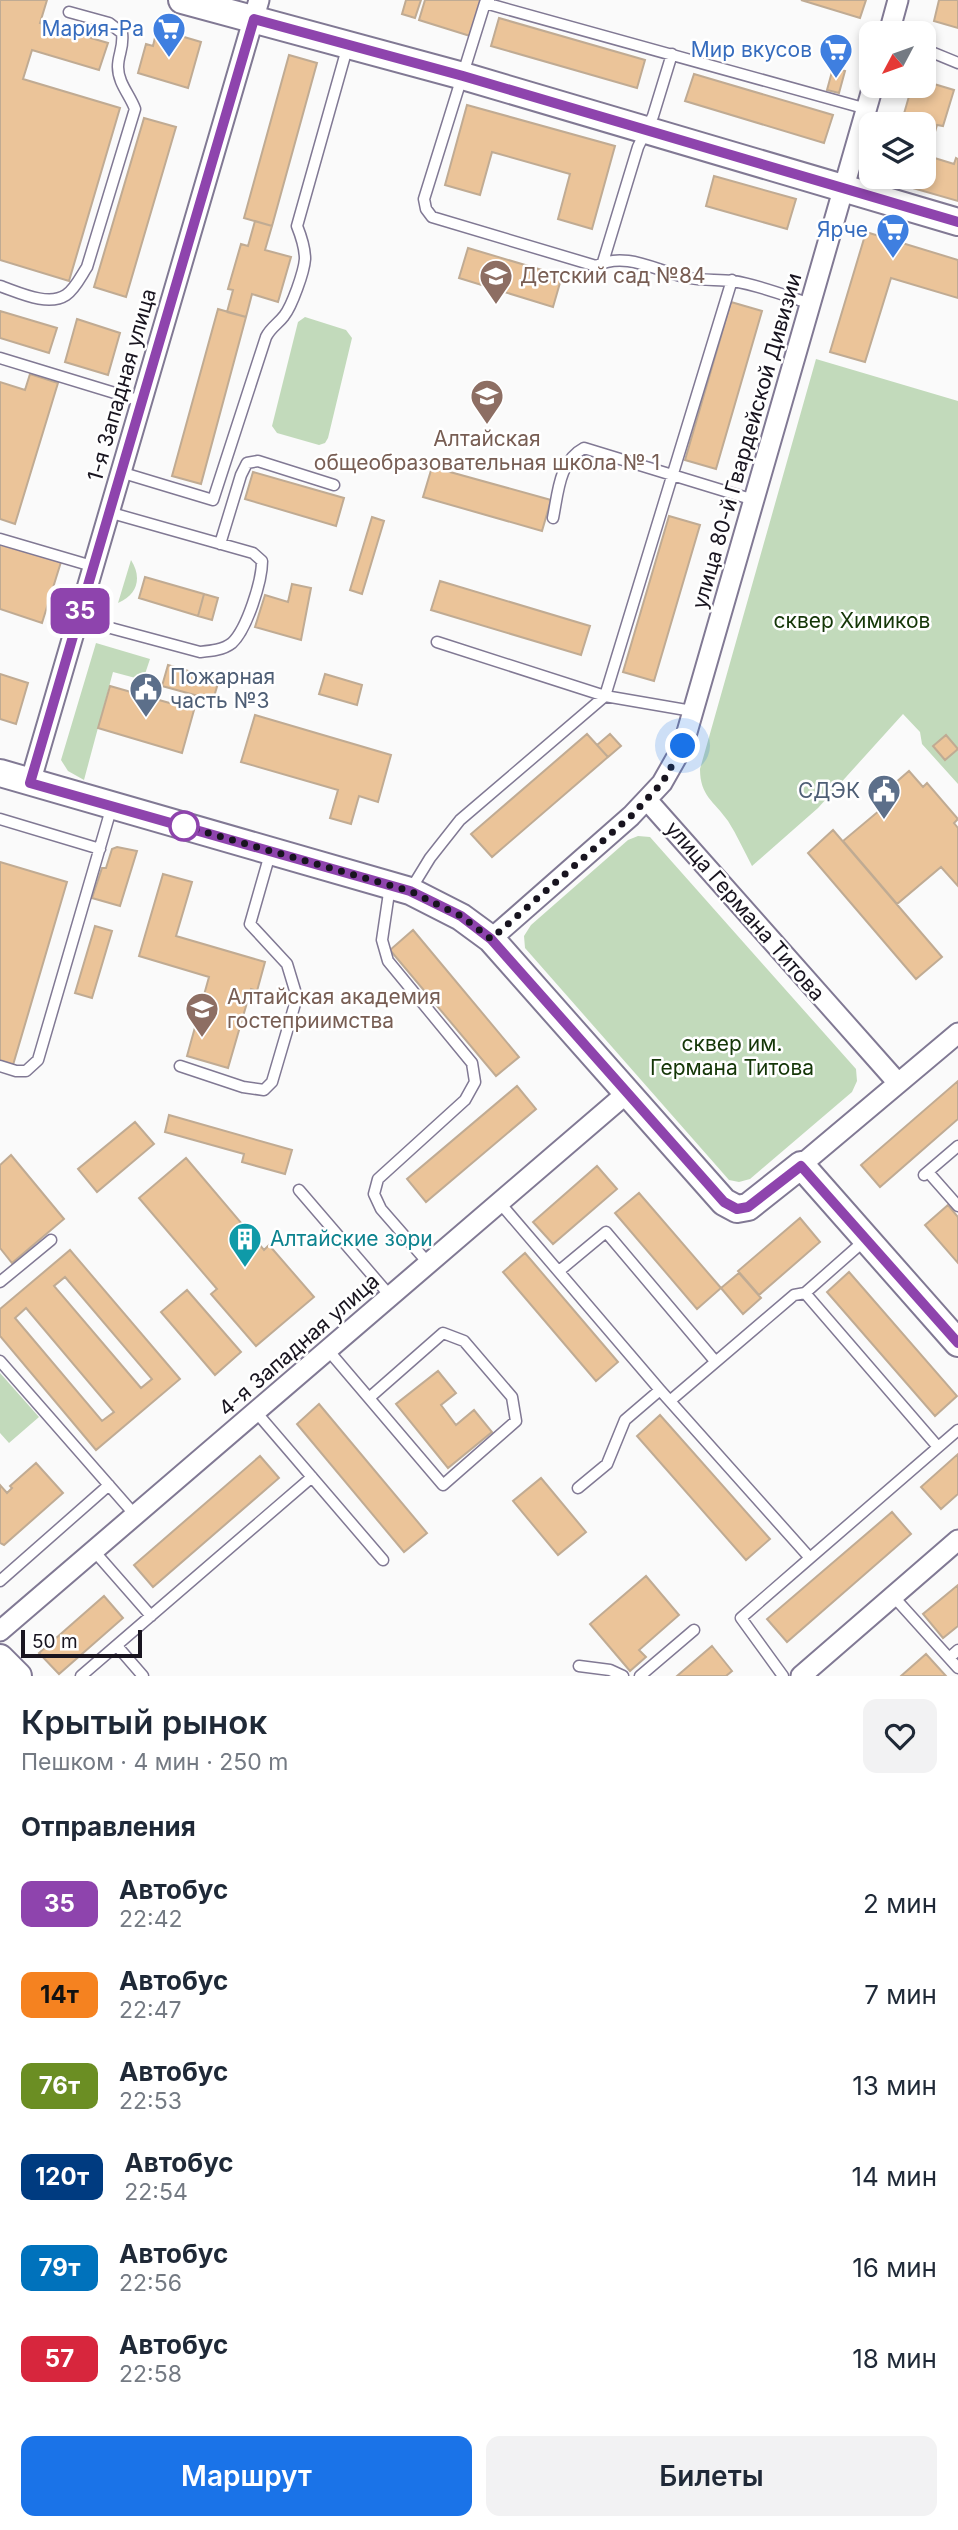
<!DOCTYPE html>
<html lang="ru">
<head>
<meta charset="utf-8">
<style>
  body { margin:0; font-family:Inter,sans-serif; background:#f2f2f3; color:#1f2937; height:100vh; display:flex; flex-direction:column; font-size:26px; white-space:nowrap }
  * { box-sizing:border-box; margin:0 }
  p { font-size:23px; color:#747a83 }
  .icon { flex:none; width:38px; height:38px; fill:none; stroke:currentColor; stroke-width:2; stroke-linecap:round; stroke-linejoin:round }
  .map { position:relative; height:1676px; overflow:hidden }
  .drawer { display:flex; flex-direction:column; background:#fff; flex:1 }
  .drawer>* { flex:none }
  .badge { padding:0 14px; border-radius:10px; font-size:24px; line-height:46px }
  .needle { width:46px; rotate:229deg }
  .tools { position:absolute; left:859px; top:21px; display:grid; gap:14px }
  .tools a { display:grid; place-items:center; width:77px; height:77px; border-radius:14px; background:#fff; box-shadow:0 4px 10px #0003; font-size:35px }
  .scale { position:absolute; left:21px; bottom:18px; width:121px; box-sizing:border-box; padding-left:7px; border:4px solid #18141f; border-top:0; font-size:19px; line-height:24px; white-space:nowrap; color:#18141f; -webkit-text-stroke:5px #fff; paint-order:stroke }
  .you { position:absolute; width:35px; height:35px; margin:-18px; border:5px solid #fff; border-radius:50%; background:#1a73e8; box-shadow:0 0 0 10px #1a73e833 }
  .map>.badge { position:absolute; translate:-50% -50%; box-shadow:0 0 0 4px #fff }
  h2 { padding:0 21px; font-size:26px; line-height:63px }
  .round { display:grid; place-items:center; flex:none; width:74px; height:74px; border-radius:14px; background:#f2f2f3 }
  .head { display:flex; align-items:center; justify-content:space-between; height:119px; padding:0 21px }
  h1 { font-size:33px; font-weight:600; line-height:52px }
  .button { display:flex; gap:14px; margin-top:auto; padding:14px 21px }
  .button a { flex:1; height:80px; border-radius:14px; background:#1a73e8; color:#fff; font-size:28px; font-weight:600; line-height:80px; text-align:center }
  .button a+a { background:#f2f2f3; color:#1f2937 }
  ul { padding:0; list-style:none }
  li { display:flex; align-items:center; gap:21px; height:91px; padding:0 21px }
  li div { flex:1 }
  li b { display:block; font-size:26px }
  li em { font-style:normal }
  li .badge { min-width:77px; font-weight:700; text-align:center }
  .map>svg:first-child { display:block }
  .green { fill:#c2dabb }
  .building { fill:#ebc499; stroke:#c0ab93; stroke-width:2; fill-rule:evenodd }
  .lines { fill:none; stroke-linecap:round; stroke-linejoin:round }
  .lane-casing { stroke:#817994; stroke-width:13 }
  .street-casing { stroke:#817994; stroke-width:23 }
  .secondary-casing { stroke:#817994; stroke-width:30 }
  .lane { stroke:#fff; stroke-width:10 }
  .street { stroke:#fff; stroke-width:19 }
  .secondary { stroke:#fff; stroke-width:26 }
  .line-casing { stroke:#fff; stroke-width:16 }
  .line { stroke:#8e44ad; stroke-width:10 }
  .walk { stroke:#18141f; stroke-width:7; stroke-dasharray:0 12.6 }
  .stop-dot { fill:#fff; stroke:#8e44ad; stroke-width:3.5 }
  .labels { text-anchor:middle; stroke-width:5; stroke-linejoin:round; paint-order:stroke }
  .shop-label { font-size:21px; fill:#366cbe; stroke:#fff; text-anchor:end }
  .education-label { font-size:21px; fill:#785e54; stroke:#fff; text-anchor:start }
  .street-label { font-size:21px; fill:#18141f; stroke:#fff }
  .park-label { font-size:21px; fill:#143607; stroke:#fff }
  .service-label { font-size:21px; fill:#4e5e75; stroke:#fff; text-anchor:start }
  .culture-label { font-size:21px; fill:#0d838f; stroke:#fff; text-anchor:start }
</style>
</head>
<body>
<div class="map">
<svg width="958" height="1676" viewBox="0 0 958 1676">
  <rect width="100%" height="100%" fill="#fafafa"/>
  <path class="green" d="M 305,317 L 346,330 L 352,338 L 328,438 L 325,443 L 319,445 L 277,433 L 272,426 L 298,322 Z
    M 816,359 L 958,401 L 958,784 L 922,744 L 920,732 L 903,714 L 818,808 L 752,866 C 744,851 737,835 728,821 C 714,801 700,796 700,769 Z
    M 131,560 C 142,577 138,595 118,603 Z
    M 96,643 L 150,659 L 143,680 L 113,672 L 84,780 L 68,771 L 61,760 Z
    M 638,836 L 650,837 L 856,1069 L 857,1081 L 852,1092 L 750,1179 L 739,1182 L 729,1180 L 525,948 L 524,936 L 531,925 L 628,840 Z
    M 0,1373 L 39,1417 L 9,1443 L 0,1433 Z"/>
  <path class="building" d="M 0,0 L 47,0 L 40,23 L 108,43 L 99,70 L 32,50 L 23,79 L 120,108 L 69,281 L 0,260 Z
    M 406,0 L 421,0 L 415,18 L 402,14 Z
    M 425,0 L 481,0 L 470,36 L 419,20 Z
    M 801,0 L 866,0 L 860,18 Z
    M 939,0 L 958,0 L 958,28 L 934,21 Z
    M 499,18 L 645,60 L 637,88 L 491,46 Z
    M 157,29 L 201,42 L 188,88 L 138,73 L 146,44 L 153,46 Z
    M 289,55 L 317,63 L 272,226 L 244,218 Z
    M 833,68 L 845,71 L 839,93 L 827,90 Z
    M 694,74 L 833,115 L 824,143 L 685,101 Z
    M 924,81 L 954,90 L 943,126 L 937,125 L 928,156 L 954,164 L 956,158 L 958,159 L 958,201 L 885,180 L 886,177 L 924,177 L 924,124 L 901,124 L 912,86 L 924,86 Z
    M 467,105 L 615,146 L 592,229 L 558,219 L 570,174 L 492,152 L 480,195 L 445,185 Z
    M 144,118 L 176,127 L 126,297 L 94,287 Z
    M 714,176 L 796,199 L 787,229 L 706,206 Z
    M 255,221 L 272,226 L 265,250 L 291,257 L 278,302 L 252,294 L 246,317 L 227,312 L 233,290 L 228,289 L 241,244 L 248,246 Z
    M 866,232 L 958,260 L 958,298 L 891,278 L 865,362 L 830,352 Z
    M 468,248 L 562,276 L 553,307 L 459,278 Z
    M 731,302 L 762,311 L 716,469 L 685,460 Z
    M 218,309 L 246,317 L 201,484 L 172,476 Z
    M 0,311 L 57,328 L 49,353 L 0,338 Z
    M 77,319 L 120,333 L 108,375 L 65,362 Z
    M 30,374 L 58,383 L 15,524 L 0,519 L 0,382 L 25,390 Z
    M 432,467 L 551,500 L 542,531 L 423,497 Z
    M 253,472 L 344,498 L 336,526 L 245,499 Z
    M 669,516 L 700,525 L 654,681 L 623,672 Z
    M 372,517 L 384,521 L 362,594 L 350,590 Z
    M 0,543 L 61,562 L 42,623 L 0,609 Z
    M 145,577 L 204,594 L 198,616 L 139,598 Z
    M 440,581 L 590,626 L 581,655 L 431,610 Z
    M 292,584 L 311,588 L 301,640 L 255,627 L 265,595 L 288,602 Z
    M 204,594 L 218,598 L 212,620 L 198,616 Z
    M 168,665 L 219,680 L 213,700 L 162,686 Z
    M 0,674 L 28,683 L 16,724 L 0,719 Z
    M 325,674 L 362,685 L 357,705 L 319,694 Z
    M 110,686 L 194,710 L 182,753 L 98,728 Z
    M 255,715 L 391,755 L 378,802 L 359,796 L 351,824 L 330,818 L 338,790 L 241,762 Z
    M 587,734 L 608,757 L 492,857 L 471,834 Z
    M 610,734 L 621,746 L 608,757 L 597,745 Z
    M 946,735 L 958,749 L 945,760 L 933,746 Z
    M 909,771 L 923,787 L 927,783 L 958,819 L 954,823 L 958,828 L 958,886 L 941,867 L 897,904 L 843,841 L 886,805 L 879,797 Z
    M 833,830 L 942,957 L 916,979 L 808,853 Z
    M 117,847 L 137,851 L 120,906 L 92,898 L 102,868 L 106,868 L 112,849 Z
    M 0,862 L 67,882 L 13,1065 L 0,1061 Z
    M 163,874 L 192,882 L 176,936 L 265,962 L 257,991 L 251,989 L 228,1068 L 187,1056 L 209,977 L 139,956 Z
    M 95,926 L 112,931 L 92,998 L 75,993 Z
    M 413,930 L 519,1057 L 496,1076 L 390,950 Z
    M 958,1081 L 958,1119 L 880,1187 L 861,1165 Z
    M 517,1086 L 536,1109 L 426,1202 L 407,1179 Z
    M 169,1115 L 292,1150 L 285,1174 L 242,1162 L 244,1154 L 165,1132 Z
    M 135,1122 L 154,1144 L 97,1192 L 78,1169 Z
    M 11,1155 L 64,1219 L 12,1263 L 0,1248 L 0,1165 Z
    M 186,1158 L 264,1250 L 269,1245 L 314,1297 L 256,1346 L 211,1294 L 217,1289 L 139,1198 Z
    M 597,1166 L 617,1189 L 553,1244 L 533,1222 Z
    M 639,1193 L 721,1288 L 697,1309 L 615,1213 Z
    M 948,1205 L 958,1217 L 958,1263 L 925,1225 Z
    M 800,1218 L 820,1242 L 759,1295 L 738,1271 Z
    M 70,1250 L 180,1379 L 96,1450 L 0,1336 L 0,1309 ZM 65,1277 L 152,1379 L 141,1388 L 54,1286 ZM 26,1308 L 114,1412 L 102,1421 L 15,1318 Z
    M 525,1253 L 618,1362 L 596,1381 L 503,1272 Z
    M 849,1272 L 957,1396 L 935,1416 L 827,1292 Z
    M 739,1273 L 761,1298 L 743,1314 L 721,1288 Z
    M 187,1290 L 241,1352 L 215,1375 L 161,1312 Z
    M 438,1371 L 456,1393 L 441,1405 L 456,1425 L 474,1410 L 492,1432 L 448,1468 L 396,1404 Z
    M 319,1404 L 427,1533 L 404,1552 L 297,1424 Z
    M 660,1415 L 770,1539 L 746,1560 L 637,1436 Z
    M 958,1454 L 958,1494 L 941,1509 L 921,1487 Z
    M 260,1456 L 279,1478 L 153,1587 L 134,1565 Z
    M 36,1463 L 63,1493 L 4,1545 L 0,1543 L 0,1485 L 7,1493 L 12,1488 L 10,1486 Z
    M 541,1478 L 586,1532 L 558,1555 L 513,1501 Z
    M 892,1512 L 911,1534 L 787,1642 L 767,1619 Z
    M 646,1576 L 679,1615 L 639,1650 L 646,1657 L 630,1671 L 590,1624 Z
    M 958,1585 L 958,1626 L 943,1638 L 923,1614 Z
    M 104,1596 L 123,1618 L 59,1674 L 39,1653 Z
    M 712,1646 L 732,1671 L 726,1676 L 677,1676 Z
    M 926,1654 L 946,1676 L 901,1676 Z"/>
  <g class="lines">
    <defs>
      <path id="lane" d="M 489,0 L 485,3 L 424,199 L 426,209 L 432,217 L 596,266 C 627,250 659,273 690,278 C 704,281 719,279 733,281 C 759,285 786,296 811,304
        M 485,3 L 867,109
        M 924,49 L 958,63
        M 603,262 L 638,147 L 653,116 L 672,54
        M 0,286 C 18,292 48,307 66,295 C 75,289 81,276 87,267 L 135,109 C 130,95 118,83 118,67 C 118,54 124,48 122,33 L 109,23 L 69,12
        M 0,358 L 141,401
        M 120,472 L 213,500 L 266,337 C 271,327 278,324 284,316 C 292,306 304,272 305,259 C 305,248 301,236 297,226 L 348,45
        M 553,518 C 558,493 559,461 584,448 L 754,500
        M 0,539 L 92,566
        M 220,544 L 241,475 L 247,463 L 258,461 L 334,485
        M 77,619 L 200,652 C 211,651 223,650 232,643 C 247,629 262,581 262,561 L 253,553 L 108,512
        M 437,642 L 605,696 L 732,280
        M 0,819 L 100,849
        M 390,886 L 382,940 L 388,961 L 472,1063 L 475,1082 L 465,1100 L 378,1179 L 374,1194 L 381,1209 L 429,1264
        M 411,889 L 430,858 L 460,820 L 605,696 L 692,711
        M 0,1066 L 16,1071 L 26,1071 L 38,1060 L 112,806
        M 180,1066 L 243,1087 L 264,1090 L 272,1082 L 297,997 L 287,964 L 250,924 L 270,854
        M 928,1172 L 958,1206
        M 924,1175 L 958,1146
        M 299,1190 L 391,1297
        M 500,1203 L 660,1390 L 810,1558 L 741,1618 L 783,1676
        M 559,1271 L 606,1232 L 715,1361
        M 0,1282 L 51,1240
        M 805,1293 L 938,1447
        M 328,1350 L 443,1485 L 516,1421 L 512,1397 L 464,1341 L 443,1333 L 369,1398
        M 0,1361 L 135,1515
        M 671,1400 L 794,1295 L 805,1293 L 864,1241
        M 256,1412 L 383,1560
        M 578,1488 L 607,1464 L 625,1420 L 660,1390
        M 94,1551 L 151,1616
        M 810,1558 L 958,1430
        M 0,1581 L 109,1485
        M 893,1596 L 958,1668
        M 117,1646 L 143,1676
        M 949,1658 L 958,1650
        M 579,1666 L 610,1670 L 623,1676
        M 81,1676 L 312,1477
        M 640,1676 L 694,1630"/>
      <path id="street" d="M 889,33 L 898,0
        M 30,783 L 259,0
        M 647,800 L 898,1083
        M 491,939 L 631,816 L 662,783 L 683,746 L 873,86
        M 801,1165 L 958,1033
        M 0,1631 L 627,1093
        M 801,1676 L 958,1540"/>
      <path id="secondary" d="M 182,0 L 463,76 L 958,222
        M 0,773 L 410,891 L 461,917 L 491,939 L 724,1202 L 737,1209 L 748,1207 L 801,1165 L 958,1343
        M 0,1658 L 18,1676"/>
    </defs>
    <use href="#lane" class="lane-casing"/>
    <use href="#street" class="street-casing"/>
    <use href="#secondary" class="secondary-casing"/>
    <use href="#lane" class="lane"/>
    <use href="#street" class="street"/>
    <use href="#secondary" class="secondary"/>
  </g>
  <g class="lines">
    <defs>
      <path id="line" d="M 958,222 L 463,76 L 254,19 L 30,783 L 410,891 L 461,916 L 491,939 L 724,1202 L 737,1209 L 748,1207 L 801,1166 L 958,1343"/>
    </defs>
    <use href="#line" class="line-casing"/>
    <use href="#line" class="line"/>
    <path class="walk" d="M 184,826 L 410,891 L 461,916 L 491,939 L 631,816 L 662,783 L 683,746"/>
  </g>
  <defs>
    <symbol id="supermarket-pin" viewBox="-11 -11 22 30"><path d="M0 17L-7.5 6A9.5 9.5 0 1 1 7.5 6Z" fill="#3f7fe0" stroke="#fff"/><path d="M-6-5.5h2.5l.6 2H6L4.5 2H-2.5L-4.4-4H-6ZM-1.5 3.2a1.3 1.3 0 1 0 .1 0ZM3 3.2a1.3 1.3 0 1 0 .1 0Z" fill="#fff"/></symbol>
    <symbol id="school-pin" viewBox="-11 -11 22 30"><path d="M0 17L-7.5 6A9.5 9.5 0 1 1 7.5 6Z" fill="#8d6e63" stroke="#fff"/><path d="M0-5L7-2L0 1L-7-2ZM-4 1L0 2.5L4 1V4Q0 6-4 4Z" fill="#fff"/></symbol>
    <symbol id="civic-pin" viewBox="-11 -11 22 30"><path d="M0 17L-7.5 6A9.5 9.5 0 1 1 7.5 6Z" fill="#5c6f8a" stroke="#fff"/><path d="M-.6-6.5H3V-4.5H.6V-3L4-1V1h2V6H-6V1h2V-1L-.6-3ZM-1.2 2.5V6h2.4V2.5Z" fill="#fff"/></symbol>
    <symbol id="university-pin" viewBox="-11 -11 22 30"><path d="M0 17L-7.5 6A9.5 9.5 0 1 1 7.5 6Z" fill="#8d6e63" stroke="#fff"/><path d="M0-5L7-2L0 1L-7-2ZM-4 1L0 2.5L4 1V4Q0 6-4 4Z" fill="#fff"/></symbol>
    <symbol id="building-pin" viewBox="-11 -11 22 30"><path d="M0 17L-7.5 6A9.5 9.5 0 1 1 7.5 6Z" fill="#0f9aa8" stroke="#fff"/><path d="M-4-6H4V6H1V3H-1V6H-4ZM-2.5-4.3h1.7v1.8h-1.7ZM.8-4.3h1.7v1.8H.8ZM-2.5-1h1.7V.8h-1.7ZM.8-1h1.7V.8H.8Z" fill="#fff"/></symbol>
  </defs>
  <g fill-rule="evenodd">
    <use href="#supermarket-pin" x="150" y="10" width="38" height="52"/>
    <use href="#supermarket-pin" x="817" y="31" width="38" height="52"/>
    <use href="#supermarket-pin" x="874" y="211" width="38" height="52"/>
    <use href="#school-pin" x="477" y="257" width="38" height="52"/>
    <use href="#school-pin" x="468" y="377" width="38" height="52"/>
    <use href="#civic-pin" x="127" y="670" width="38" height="52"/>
    <use href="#civic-pin" x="865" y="772" width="38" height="52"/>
    <use href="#university-pin" x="183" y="990" width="38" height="52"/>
    <use href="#building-pin" x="226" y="1220" width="38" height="52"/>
  </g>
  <circle class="stop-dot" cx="184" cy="826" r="14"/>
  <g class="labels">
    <g class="shop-label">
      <text x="144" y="36">Мария-Ра</text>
      <text x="812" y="57">Мир вкусов</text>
      <text x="868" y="237">Ярче</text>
    </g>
    <g class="education-label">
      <text x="520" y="283">Детский сад №84</text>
      <text x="487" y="446" text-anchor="middle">Алтайская<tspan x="487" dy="24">общеобразовательная школа № 1</tspan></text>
      <text x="227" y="1004">Алтайская академия<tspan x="227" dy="24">гостеприимства</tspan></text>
    </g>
    <g class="street-label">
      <text transform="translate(122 385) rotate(-74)" y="7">1-я Западная улица</text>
      <text transform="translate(747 441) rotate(-74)" y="7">улица 80-й Гвардейской Дивизии</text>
      <text transform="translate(745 911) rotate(49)" y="7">улица Германа Титова</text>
      <text transform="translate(299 1345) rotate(-41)" y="7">4-я Западная улица</text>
    </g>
    <g class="park-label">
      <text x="852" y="628">сквер Химиков</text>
      <text x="732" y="1051">сквер им.<tspan x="732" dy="24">Германа Титова</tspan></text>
    </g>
    <g class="service-label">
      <text x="170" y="684">Пожарная<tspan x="170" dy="24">часть №3</tspan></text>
      <text x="860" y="798" text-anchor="end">СДЭК</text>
    </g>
    <g class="culture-label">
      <text x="270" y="1246">Алтайские зори</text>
    </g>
  </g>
</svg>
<div class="tools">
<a><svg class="needle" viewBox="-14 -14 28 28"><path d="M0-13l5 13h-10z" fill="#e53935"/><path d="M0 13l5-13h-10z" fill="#747a83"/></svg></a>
<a><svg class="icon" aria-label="layers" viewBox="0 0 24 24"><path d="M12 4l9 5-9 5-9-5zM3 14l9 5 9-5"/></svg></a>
</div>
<div class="scale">50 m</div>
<div class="you" style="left:683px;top:746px"></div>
<b class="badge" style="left:80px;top:611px;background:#8e44ad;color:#fff">35</b>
</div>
<section class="drawer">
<div class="head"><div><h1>Крытый рынок</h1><p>Пешком · 4 мин · 250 m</p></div><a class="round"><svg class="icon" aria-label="heart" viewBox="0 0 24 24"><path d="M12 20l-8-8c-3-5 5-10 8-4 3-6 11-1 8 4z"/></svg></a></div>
<h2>Отправления</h2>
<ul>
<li><span class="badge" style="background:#8e44ad;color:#fff">35</span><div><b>Автобус</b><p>22:42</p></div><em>2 мин</em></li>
<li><span class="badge" style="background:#f58220;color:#111">14т</span><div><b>Автобус</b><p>22:47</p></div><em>7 мин</em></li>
<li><span class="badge" style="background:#6b8e23;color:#fff">76т</span><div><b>Автобус</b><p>22:53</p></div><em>13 мин</em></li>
<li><span class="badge" style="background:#003b80;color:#fff">120т</span><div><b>Автобус</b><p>22:54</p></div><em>14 мин</em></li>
<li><span class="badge" style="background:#0072bc;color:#fff">79т</span><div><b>Автобус</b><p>22:56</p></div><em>16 мин</em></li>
<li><span class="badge" style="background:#d7263d;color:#fff">57</span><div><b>Автобус</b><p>22:58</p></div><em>18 мин</em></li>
</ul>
<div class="button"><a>Маршрут</a><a>Билеты</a></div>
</section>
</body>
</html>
